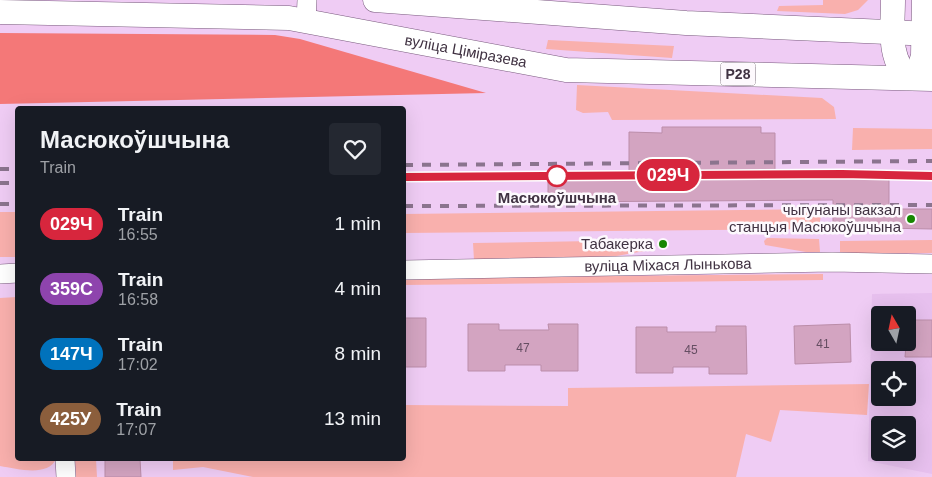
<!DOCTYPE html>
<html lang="en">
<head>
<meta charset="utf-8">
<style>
  body { margin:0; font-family:Helvetica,sans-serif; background:#242831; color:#f1f3f6; height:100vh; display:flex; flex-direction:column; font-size:19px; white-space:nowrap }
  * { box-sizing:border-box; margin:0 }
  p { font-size:16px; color:#9ea1a6 }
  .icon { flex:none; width:28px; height:28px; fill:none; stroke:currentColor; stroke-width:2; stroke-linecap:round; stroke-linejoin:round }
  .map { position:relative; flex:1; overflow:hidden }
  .sheet { position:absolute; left:15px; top:106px; width:391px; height:355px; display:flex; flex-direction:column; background:#171b24; border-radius:5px; box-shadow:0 5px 20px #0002 }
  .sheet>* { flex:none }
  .badge { padding:0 10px; border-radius:16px; font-size:18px; line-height:32px }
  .needle { width:32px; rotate:351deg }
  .controls { position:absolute; left:871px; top:306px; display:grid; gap:10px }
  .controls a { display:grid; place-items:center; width:45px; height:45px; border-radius:5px; background:#171b24; box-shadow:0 5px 20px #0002; font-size:25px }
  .map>.badge { position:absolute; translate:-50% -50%; box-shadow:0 0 0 2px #fff }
  .round { display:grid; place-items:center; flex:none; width:52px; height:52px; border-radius:5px; background:#242831 }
  .headline { display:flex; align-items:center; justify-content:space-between; height:85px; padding:0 25px }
  h1 { font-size:24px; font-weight:700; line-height:38px }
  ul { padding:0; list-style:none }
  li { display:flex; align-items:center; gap:15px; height:65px; padding:0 25px }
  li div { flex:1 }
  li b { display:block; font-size:19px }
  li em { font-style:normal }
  li .badge { min-width:55px; font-weight:700; text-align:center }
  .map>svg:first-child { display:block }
  .built { fill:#e7c0ee; fill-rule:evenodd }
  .green { fill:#f9b0ad }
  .forest { fill:#f47878 }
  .building { fill:#d3a4c1; stroke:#bb8da9 }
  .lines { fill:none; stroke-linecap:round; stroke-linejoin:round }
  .minor-casing { stroke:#795a7e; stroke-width:20 }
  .major-casing { stroke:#795a7e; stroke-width:25 }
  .minor { stroke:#fff; stroke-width:19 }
  .major { stroke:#fff; stroke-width:24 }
  .rail { stroke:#8b748e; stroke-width:4; stroke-dasharray:9 9; stroke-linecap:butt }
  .line-casing { stroke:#fff; stroke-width:11 }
  .line { stroke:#d7263d; stroke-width:8 }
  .stop-dot { fill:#fff; stroke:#d7263d; stroke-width:2.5 }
  .poi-dot { fill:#178701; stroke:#fdf9fd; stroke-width:2 }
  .labels { text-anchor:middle; stroke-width:5; stroke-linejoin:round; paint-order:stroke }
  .number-label { font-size:12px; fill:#654e62 }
  .shield { fill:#fdf9fd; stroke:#796e7a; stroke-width:1 }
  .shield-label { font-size:14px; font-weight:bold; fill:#403242 }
  .street-label { font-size:15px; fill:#403242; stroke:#fdf9fd }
  .stop-label { font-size:15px; font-weight:bold; fill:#403242; stroke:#fdf9fd }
  .poi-label { font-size:15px; fill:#403242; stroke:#fdf9fd; text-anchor:end }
</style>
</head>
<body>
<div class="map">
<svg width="932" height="477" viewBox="0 0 932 477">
  <rect width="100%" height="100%" fill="#efccf4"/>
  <path class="built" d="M 932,293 L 932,474 L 868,461 L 872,294 ZM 880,315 L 908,315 L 908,342 L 880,342 ZM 880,370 L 908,370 L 908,398 L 880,398 ZM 880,425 L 908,425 L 908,452 L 880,452 Z"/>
  <path class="green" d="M 823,0 L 868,0 L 858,10 L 845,14 L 777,11 L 779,6 L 823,5 Z
    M 548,40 L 674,46 L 672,58 L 546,49 Z
    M 577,85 L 822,98 L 834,107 L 836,119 L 612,120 L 608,112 L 583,113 L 576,110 Z
    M 853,128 L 932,129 L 932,149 L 852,150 Z
    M 822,209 L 819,227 L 809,229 L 404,233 L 404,214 Z
    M 0,212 L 17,212 L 17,257 L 0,257 Z
    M 767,238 L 819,239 L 820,252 L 806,252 L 765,245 L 764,241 Z
    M 651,240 L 650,250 L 611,257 L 474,260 L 473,243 Z
    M 932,240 L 932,253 L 840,254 L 840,241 Z
    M 823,274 L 823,280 L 404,285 L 404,278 Z
    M 17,297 L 18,459 L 56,459 C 48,477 18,469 0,466 L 0,298 Z
    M 869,384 L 867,415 L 780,410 L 771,442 L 746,434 L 736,477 L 253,477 L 203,467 L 173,470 L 173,459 L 404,459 L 404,405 L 568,406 L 568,388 Z
    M 75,459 L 96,459 L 97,477 L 76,477 Z"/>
  <path class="forest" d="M 0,33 L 275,35 L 300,39 L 486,93 L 0,104 Z"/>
  <path class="building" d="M 662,127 L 761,127 L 761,133 L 775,133 L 775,177 L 889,179 L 889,209 L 932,209 L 932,229 L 833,227 L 833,200 L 548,202 L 548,179 L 629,179 L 629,132 L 662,133 Z
    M 404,318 L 426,318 L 426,367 L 404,367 Z
    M 908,320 L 932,320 L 932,357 L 905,357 Z
    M 468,324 L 499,324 L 499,330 L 549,330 L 548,324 L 578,324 L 578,371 L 541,371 L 541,365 L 505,365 L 505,371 L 468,371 Z
    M 850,324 L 851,362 L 795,364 L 794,326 Z
    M 716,326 L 746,326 L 747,374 L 709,374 L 709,367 L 673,367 L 673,373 L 636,373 L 636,327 L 667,327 L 667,332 L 716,332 Z
    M 105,459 L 140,459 L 141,477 L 105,477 Z"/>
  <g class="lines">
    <defs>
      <g id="minor">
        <path d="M 306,22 L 307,0"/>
        <path id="s1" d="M 404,270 L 832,262 L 932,264"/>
        <path d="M 0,274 L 18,273"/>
        <path d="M 65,459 L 66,477"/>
      </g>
      <g id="major">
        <path d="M 375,0 L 686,23 L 932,34"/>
        <path d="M 893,0 C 893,26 887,61 910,78"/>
        <path id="s2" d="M 0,12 L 289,18 L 566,70 L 932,79"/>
        <path d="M 910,78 L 917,75 L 923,56 L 924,0"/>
      </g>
    </defs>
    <use href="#minor" class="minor-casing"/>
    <use href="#major" class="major-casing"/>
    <use href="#minor" class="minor"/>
    <use href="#major" class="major"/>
    <path class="rail" d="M 404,165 L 932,161
      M 0,169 L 18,169
      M 404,177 L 842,174 L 932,176
      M 0,183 L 18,183
      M 0,204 L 18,204
      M 404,206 L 932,205"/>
  </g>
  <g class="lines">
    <defs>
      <path id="line" d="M 404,177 L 842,174 L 932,176"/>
    </defs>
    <use href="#line" class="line-casing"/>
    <use href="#line" class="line"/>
  </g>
  <circle class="stop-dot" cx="557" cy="176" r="10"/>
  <g class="poi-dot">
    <circle cx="911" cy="219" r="5"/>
    <circle cx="663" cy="244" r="5"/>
  </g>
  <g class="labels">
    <g class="number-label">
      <text x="823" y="348">41</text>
      <text x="523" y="352">47</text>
      <text x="691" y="354">45</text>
    </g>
    <rect class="shield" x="720.5" y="62.5" width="35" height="23" rx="4"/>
    <g class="shield-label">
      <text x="738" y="79">Р28</text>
    </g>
    <g class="street-label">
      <text dy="5" stroke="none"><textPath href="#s2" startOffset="469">вуліца Ціміразева</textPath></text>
      <text dy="5" stroke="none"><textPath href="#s1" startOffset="264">вуліца Міхася Лынькова</textPath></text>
    </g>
    <g class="stop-label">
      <text x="557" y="203">Масюкоўшчына</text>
    </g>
    <g class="poi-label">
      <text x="901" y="215">чыгунаны вакзал<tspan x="901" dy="17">станцыя Масюкоўшчына</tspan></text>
      <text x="653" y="249">Табакерка</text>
    </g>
  </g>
</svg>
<div class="controls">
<a><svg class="needle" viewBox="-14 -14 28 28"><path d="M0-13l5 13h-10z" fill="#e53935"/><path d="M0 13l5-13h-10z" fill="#9ea1a6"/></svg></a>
<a><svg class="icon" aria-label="locate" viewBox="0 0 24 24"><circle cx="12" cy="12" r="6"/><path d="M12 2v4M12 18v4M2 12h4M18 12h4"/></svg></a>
<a><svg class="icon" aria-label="layers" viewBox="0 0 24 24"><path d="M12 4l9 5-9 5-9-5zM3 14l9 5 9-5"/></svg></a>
</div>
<b class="badge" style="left:668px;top:175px;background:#d7263d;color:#fff">029Ч</b>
<section class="sheet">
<div class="headline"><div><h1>Масюкоўшчына</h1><p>Train</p></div><a class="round"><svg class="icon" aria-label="heart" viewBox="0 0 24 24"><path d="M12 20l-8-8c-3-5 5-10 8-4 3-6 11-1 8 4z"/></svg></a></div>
<ul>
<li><span class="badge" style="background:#d7263d;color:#fff">029Ч</span><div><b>Train</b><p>16:55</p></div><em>1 min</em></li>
<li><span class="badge" style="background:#8e44ad;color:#fff">359С</span><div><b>Train</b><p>16:58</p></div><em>4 min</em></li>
<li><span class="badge" style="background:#0072bc;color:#fff">147Ч</span><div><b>Train</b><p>17:02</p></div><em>8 min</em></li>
<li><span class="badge" style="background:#8b5e3c;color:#fff">425У</span><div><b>Train</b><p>17:07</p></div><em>13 min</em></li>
</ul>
</section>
</div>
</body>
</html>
